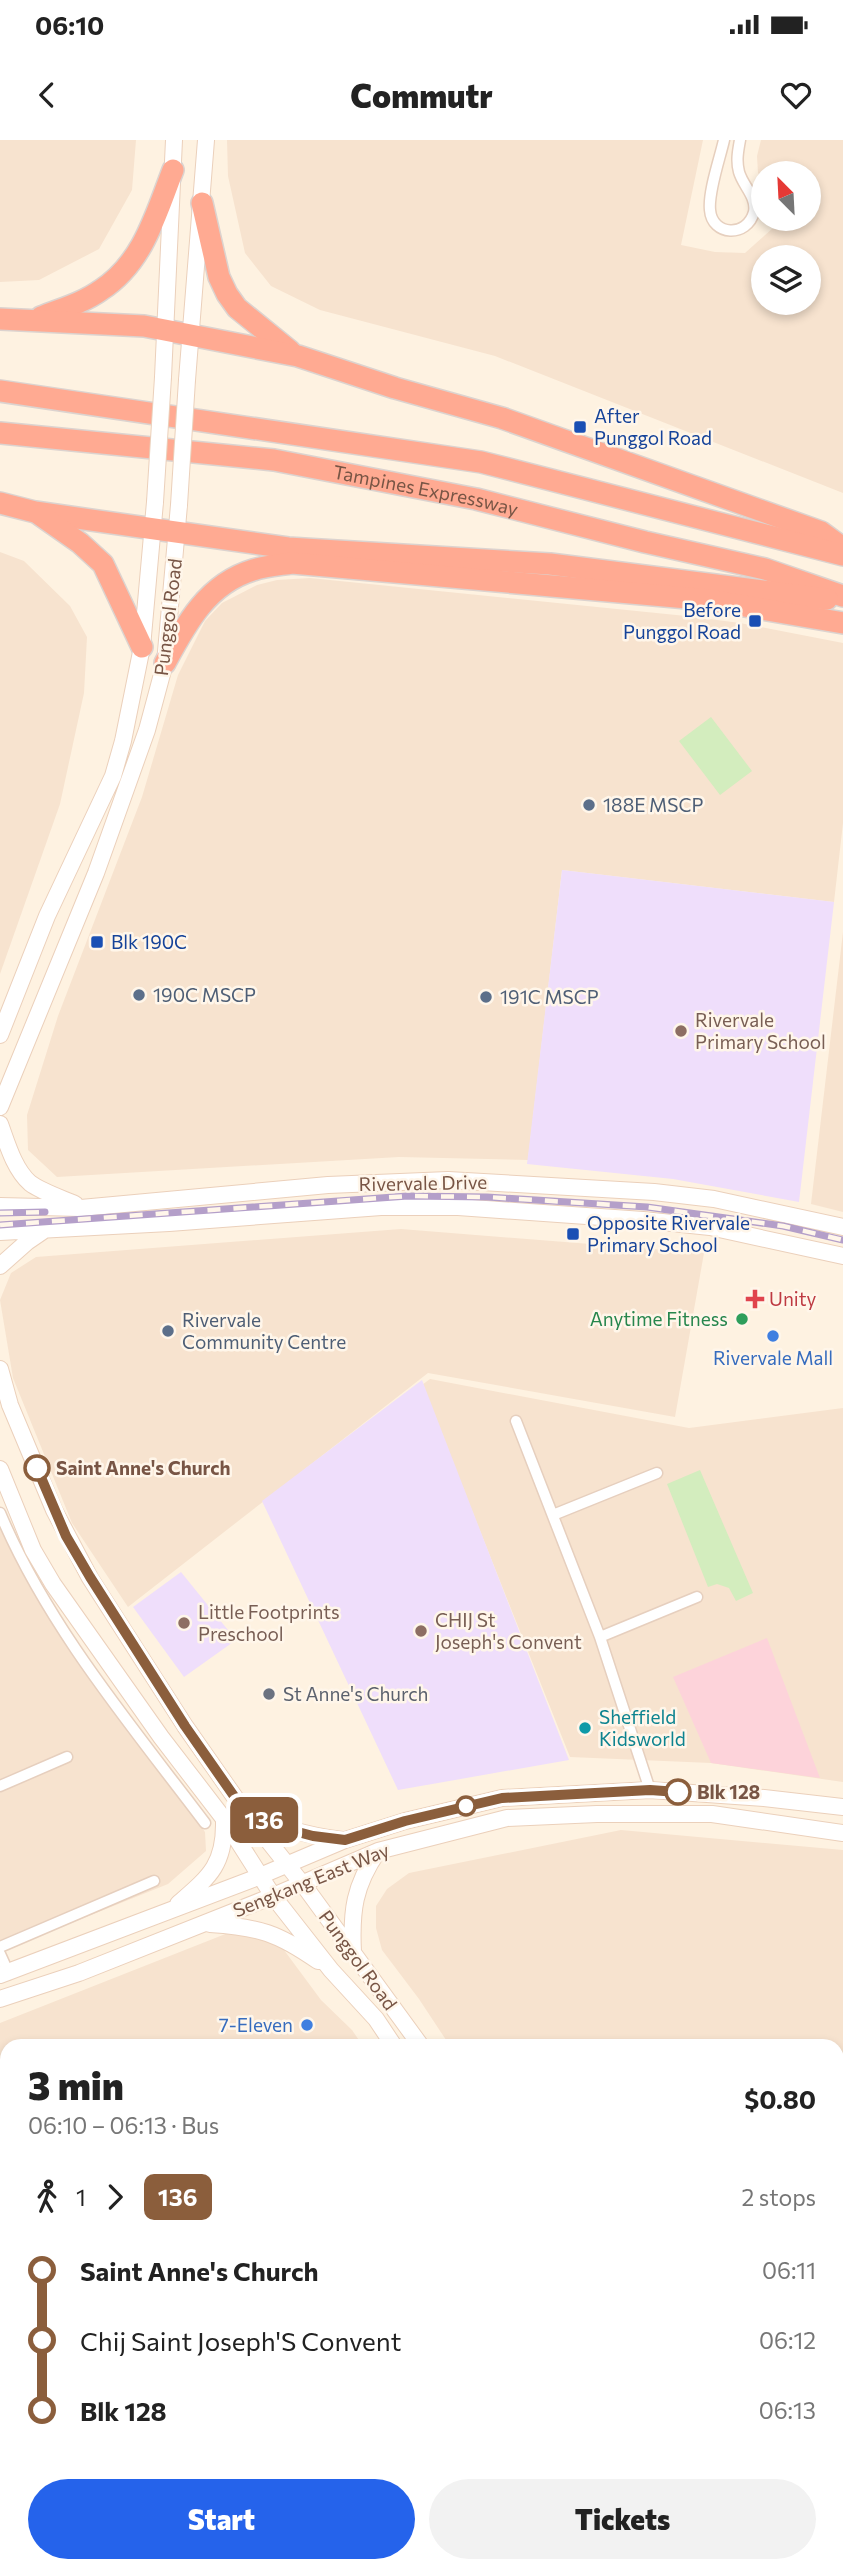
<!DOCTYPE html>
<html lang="en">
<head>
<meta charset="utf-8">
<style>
  body { margin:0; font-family:Commissioner,sans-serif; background:#f2f2f2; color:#222; height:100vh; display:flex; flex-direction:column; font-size:26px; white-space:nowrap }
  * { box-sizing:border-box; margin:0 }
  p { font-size:23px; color:#767676 }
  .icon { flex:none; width:38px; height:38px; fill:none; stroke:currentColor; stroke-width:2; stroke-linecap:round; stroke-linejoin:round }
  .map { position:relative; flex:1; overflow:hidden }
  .drawer { position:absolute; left:0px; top:1899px; width:844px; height:534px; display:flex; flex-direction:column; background:#fff; border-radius:21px 21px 0 0; box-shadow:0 4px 10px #0003 }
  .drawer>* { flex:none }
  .badge { padding:0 14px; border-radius:10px; font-size:24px; line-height:46px }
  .needle { width:46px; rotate:336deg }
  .controls { position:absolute; left:751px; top:21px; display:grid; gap:14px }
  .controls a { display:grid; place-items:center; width:70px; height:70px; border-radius:50%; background:#fff; box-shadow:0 4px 10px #0003; font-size:35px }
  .map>.badge { position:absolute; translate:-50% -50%; box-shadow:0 0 0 4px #fff }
  .legs { display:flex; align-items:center; gap:10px; height:77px; padding:0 28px; font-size:23px }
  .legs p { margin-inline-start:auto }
  .headline { display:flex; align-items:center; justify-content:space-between; height:119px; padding:0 28px }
  h1 { font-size:38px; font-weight:800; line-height:52px }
  .action { display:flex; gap:14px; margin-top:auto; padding:14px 28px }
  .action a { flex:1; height:80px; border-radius:42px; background:#2563eb; color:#fff; font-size:28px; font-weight:800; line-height:80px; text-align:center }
  .action a+a { background:#f2f2f2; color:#222 }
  ul { padding:0 28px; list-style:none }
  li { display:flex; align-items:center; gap:24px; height:70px; font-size:26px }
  li i { display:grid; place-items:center; width:10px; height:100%; margin:0 9px; background:currentColor }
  li i::after { content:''; width:18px; height:18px; margin:-9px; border:5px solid; border-radius:50%; background:#fff }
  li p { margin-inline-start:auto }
  li:first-child i { background:linear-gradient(#0000 50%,currentColor 0) }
  li:last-child i { background:linear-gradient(currentColor 50%,#0000 0) }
  .status { display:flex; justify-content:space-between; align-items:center; height:49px; padding:0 35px; background:#fff; direction:ltr }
  .status svg { height:19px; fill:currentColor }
  header { display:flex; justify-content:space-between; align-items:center; height:91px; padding:0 28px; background:#fff; font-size:32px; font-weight:800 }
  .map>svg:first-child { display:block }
  .residential { fill:#f7e3cf; fill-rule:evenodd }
  .education { fill:#efdefb }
  .medical { fill:#fdd3da }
  .green { fill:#d3edbe }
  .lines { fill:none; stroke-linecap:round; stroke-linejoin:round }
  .street-casing { stroke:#e6cfbe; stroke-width:13 }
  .secondary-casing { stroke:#ebd0bb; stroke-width:18 }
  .highway-casing { stroke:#dcd3cf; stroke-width:24 }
  .street { stroke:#fff; stroke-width:10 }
  .secondary { stroke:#fff; stroke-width:16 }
  .highway { stroke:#ffaa92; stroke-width:21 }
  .rail-casing { stroke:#b49fc9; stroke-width:7 }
  .rail { stroke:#fff6ea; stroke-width:4.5; stroke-dasharray:13; stroke-linecap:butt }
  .secondary-bridge-casing { stroke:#ebd0bb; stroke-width:18; stroke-linecap:butt }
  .secondary-bridge { stroke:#fff; stroke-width:16 }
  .line-1-casing { stroke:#fff; stroke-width:16 }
  .line-1 { stroke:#8b5e3c; stroke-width:10 }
  .transit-dot { fill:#1a4fb4; stroke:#fff6ea; stroke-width:2.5 }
  .service-dot { fill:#5c6f8a; stroke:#fff6ea; stroke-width:2.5 }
  .education-dot { fill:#8d6e63; stroke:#fff6ea; stroke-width:2.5 }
  .health-dot { fill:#e0444e; stroke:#fff6ea; stroke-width:2.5 }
  .leisure-dot { fill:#2e9e5b; stroke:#fff6ea; stroke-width:2.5 }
  .shop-dot { fill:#3f7fe0; stroke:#fff6ea; stroke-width:2.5 }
  .stop-1-dot { fill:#fff; stroke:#8b5e3c; stroke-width:3.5 }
  .worship-dot { fill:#6b7280; stroke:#fff6ea; stroke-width:2.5 }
  .culture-dot { fill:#0f9aa8; stroke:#fff6ea; stroke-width:2.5 }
  .labels { text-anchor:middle; stroke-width:5; stroke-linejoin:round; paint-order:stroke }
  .transit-label { font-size:19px; fill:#164399; stroke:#fff6ea; text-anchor:start }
  .street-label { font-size:19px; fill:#785545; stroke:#fff6ea }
  .service-label { font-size:19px; fill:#4e5e75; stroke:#fff6ea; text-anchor:start }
  .education-label { font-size:19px; fill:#785e54; stroke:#fff6ea; text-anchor:start }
  .health-label { font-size:19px; fill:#be3a42; stroke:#fff6ea; text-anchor:start }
  .leisure-label { font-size:19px; fill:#27864d; stroke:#fff6ea; text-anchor:end }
  .shop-label { font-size:19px; fill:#366cbe; stroke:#fff6ea }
  .stop-label { font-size:19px; font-weight:bold; fill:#785545; stroke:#fff6ea; text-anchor:start }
  .worship-label { font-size:19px; fill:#5b616d; stroke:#fff6ea; text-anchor:start }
  .culture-label { font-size:19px; fill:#0d838f; stroke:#fff6ea; text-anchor:start }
</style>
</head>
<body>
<div class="status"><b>06:10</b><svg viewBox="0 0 49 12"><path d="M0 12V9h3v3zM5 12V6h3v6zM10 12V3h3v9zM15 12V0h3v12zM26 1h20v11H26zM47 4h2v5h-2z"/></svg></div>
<header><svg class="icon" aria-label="back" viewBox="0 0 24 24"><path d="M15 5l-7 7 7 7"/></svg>Commutr<svg class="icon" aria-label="heart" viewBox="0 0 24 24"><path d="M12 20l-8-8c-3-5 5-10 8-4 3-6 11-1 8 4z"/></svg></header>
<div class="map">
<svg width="843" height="2431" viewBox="0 0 843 2431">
  <rect width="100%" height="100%" fill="#fef2e1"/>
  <path class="residential" d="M 0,0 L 136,0 L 132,50 L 99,109 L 39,140 L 0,142 Z
    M 227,0 L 703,0 L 681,105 L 715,112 L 745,113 L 773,88 L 774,79 L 808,79 L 808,33 L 763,33 L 763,39 L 758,33 L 757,16 L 761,0 L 843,0 L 843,353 L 495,216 L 320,170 L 271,146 L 245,113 L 228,36 ZM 763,117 L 808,117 L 808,163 L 763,163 Z
    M 0,412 L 24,421 L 70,466 L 87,497 L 84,553 L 60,664 L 0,834 Z
    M 310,438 L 686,476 L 740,483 L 843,503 L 843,683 L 834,762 L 562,730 L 528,1020 L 399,1017 L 57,1037 L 28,1010 L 27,975 L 58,876 L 142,657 L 178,535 L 205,481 L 222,463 L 257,445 L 277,440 Z
    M 843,792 L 843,1072 L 811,1064 Z
    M 401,1089 L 704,1113 L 675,1277 L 428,1233 L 128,1467 L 72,1383 L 13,1238 L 0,1160 L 11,1133 L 36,1117 Z
    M 430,1239 L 689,1288 L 843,1268 L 843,1642 L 711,1623 L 570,1617 L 422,1245 Z
    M 0,1373 L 18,1416 L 205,1692 L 206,1711 L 168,1744 L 4,1810 L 0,1810 Z
    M 621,1690 L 843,1710 L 843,2089 L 837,2090 L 836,1906 L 450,1906 L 419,1859 L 382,1810 L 376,1788 L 376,1766 L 387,1749 L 409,1733 Z
    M 247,1790 L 281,1806 L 321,1860 L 352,1890 L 363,1906 L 7,1906 L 7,2087 L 0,2088 L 0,1883 L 233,1791 Z
    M 843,2127 L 843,2431 L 701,2431 L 698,2426 L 836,2426 L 836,2128 Z
    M 7,2418 L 7,2426 L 261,2426 L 262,2431 L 0,2431 L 0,2419 Z
    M 301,2426 L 634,2426 L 637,2431 L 302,2431 Z"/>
  <path class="education" d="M 562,730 L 834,762 L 799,1062 L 673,1039 L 527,1024 Z
    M 422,1240 L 569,1620 L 398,1650 L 262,1361 Z
    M 181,1432 L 236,1500 L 184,1537 L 133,1467 Z
    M 0,2126 L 7,2126 L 7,2418 L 0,2419 Z"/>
  <path class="medical" d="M 767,1498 L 820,1638 L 711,1623 L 673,1537 Z"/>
  <path class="green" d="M 711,577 L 752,631 L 720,655 L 679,601 Z
    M 700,1330 L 753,1453 L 736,1461 L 729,1448 L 717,1444 L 708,1447 L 667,1344 Z"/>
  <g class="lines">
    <defs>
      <path id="street" d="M 724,0 C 720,18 708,52 710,70 C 712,96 747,98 754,72 C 757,57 743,46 739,32 C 736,21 738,11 740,0
        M 516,1281 L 600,1497 L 650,1650
        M 0,1373 C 48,1487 131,1585 205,1683
        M 553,1375 L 657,1333
        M 600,1497 L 697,1457
        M 0,1646 L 67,1617
        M 0,1807 L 154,1741
        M 0,1814 L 9,1834
        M 836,2107 L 843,2107
        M 0,2109 L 7,2108
        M 283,2426 L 284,2431"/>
      <path id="secondary" d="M 163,237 L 174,0
        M 187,240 L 206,0
        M 0,895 L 47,776 L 113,636 L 123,601 L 142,507 L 155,362
        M 0,967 L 96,733 L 147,590 L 165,523 L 179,365
        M 0,984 C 7,1003 14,1029 30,1043 C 42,1052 61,1058 75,1064
        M 0,1066 L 81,1068 L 328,1045 L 448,1040 L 654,1052 L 714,1059 L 843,1087
        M 0,1092 L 169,1083 L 381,1067 L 458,1067 L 643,1080 L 710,1087 L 843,1116
        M 0,1126 L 27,1102 L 46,1089
        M 0,1229 L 10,1265 L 54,1370 L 90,1438 L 185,1586 L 243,1669 L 308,1751 L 421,1906
        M 0,1329 L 33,1410 L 53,1444 L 161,1597 L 224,1679 L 273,1756 L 331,1830 L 376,1879 L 394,1906
        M 247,1671 C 280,1688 305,1695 342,1700
        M 178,1764 C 209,1737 225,1725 224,1681
        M 210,1784 C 259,1787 278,1793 318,1821
        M 353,1812 C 351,1771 354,1746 378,1711
        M 0,1835 L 253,1739 L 345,1700 L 405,1681 L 502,1658 L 650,1650 L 764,1658 L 843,1667
        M 0,1859 L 79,1833 L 273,1756 L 378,1711 L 507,1678 L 597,1674 L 712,1674 L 843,1693
        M 659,2426 L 661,2431
        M 689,2426 L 691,2431"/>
      <g id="highway">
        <path d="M 202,63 L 219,137 L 227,154 L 237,168 L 290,211"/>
        <path d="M 41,177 C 61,169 83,163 101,150 C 143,123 156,74 173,30"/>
        <path d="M 0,179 L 144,186 L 298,216 L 395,248 L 502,278 L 821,392 L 843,408"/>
        <path d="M 0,251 L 481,322 L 843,415"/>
        <path id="s1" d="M 0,293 L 274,320 L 476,359 L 645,402 L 765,429 L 843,456"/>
        <path d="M 0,363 L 35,372 L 288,408 L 550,424 L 827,459"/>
        <path d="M 40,375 L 80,403 L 103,424 L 142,507"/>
        <path d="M 165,523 C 186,484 207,444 253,430 C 265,426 279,425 292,423 L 710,460 L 843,483"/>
      </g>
    </defs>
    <use href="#street" class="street-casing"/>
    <use href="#secondary" class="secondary-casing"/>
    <use href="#highway" class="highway-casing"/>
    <use href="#street" class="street"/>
    <use href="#secondary" class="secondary"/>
    <use href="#highway" class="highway"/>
    <defs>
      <path id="rail" d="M 0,1073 L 45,1072
        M 0,1085 L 408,1056 L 487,1057 L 647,1067 L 783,1086 L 843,1100"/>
    </defs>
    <use href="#rail" class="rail-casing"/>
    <use href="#rail" class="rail"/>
    <defs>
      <path id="secondary-bridge" d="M 155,362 L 163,237
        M 179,365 L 187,240"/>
    </defs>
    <use href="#secondary-bridge" class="secondary-bridge-casing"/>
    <use href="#secondary-bridge" class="secondary-bridge"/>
  </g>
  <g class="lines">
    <defs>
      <path id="line-1" d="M 37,1328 L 66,1396 L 90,1437 L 185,1586 L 243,1669 L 279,1687 L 313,1696 L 345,1700 L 405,1681 L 502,1658 L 650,1650 L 678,1652"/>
    </defs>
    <use href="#line-1" class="line-1-casing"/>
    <use href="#line-1" class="line-1"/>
  </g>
  <g class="transit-dot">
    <rect x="573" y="280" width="14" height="14" rx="3.5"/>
    <rect x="748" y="474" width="14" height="14" rx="3.5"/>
    <rect x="90" y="795" width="14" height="14" rx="3.5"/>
    <rect x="566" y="1087" width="14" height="14" rx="3.5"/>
  </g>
  <g class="service-dot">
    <circle cx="589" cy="665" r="7"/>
    <circle cx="139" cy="855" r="7"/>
    <circle cx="486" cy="857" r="7"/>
    <circle cx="168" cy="1191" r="7"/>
  </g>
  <g class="education-dot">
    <circle cx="681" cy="891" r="7"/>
    <circle cx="184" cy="1483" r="7"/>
    <circle cx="421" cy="1491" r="7"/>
  </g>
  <path class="health-dot" d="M751.5 1148.5h7v7h7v7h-7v7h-7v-7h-7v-7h7z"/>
  <circle class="leisure-dot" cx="742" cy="1179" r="7"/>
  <g class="shop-dot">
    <circle cx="773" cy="1196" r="7"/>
    <circle cx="307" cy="1885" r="7"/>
  </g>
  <g class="stop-1-dot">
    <circle cx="37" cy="1328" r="12"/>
    <circle cx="678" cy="1652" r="12"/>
    <circle cx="466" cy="1666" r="9"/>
  </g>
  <circle class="worship-dot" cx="269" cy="1554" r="7"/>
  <circle class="culture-dot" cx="585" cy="1588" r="7"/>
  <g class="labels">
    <g class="transit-label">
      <text x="594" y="283">After<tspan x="594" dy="22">Punggol Road</tspan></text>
      <text x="741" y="477" text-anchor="end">Before<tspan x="741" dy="22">Punggol Road</tspan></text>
      <text x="111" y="809">Blk 190C</text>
      <text x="587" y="1090">Opposite Rivervale<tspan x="587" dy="22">Primary School</tspan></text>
    </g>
    <g class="street-label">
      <text dy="7" stroke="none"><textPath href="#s1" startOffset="430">Tampines Expressway</textPath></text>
      <text transform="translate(168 477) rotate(-83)" y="7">Punggol Road</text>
      <text transform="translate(423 1043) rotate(-1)" y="7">Rivervale Drive</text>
      <text transform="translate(311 1740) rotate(-22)" y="7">Sengkang East Way</text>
      <text transform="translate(358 1820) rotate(54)" y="7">Punggol Road</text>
    </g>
    <g class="service-label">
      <text x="603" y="672">188E MSCP</text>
      <text x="153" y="862">190C MSCP</text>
      <text x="500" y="864">191C MSCP</text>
      <text x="182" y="1187">Rivervale<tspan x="182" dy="22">Community Centre</tspan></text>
    </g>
    <g class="education-label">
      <text x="695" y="887">Rivervale<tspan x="695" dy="22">Primary School</tspan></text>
      <text x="198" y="1479">Little Footprints<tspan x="198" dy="22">Preschool</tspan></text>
      <text x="435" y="1487">CHIJ St<tspan x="435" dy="22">Joseph's Convent</tspan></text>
    </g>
    <g class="health-label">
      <text x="769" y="1166">Unity</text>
    </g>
    <g class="leisure-label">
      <text x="728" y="1186">Anytime Fitness</text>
    </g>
    <g class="shop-label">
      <text x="773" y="1225">Rivervale Mall</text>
      <text x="293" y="1892" text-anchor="end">7-Eleven</text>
    </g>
    <g class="stop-label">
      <text x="56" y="1335">Saint Anne's Church</text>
      <text x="697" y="1659">Blk 128</text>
    </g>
    <g class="worship-label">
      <text x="283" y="1561">St Anne's Church</text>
    </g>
    <g class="culture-label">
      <text x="599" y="1584">Sheffield<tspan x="599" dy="22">Kidsworld</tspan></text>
    </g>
  </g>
</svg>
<div class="controls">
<a><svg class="needle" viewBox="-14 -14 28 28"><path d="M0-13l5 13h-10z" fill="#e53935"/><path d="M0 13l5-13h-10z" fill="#767676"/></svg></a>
<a><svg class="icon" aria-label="layers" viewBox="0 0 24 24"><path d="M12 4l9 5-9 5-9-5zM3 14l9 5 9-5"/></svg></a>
</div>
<b class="badge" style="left:264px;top:1680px;background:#8b5e3c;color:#fff">136</b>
<section class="drawer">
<div class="headline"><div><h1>3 min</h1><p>06:10 – 06:13 · Bus</p></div><b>$0.80</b></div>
<div class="legs"><svg class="icon" aria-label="walk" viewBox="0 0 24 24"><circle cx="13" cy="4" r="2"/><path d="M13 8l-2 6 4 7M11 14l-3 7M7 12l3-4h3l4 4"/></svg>1<svg class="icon" aria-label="forward" viewBox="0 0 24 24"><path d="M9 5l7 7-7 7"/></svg><b class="badge" style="background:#8b5e3c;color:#fff">136</b><p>2 stops</p></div>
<ul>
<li><i style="color:#8b5e3c"></i><b>Saint Anne's Church</b><p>06:11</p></li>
<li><i style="color:#8b5e3c"></i><span>Chij Saint Joseph'S Convent</span><p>06:12</p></li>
<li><i style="color:#8b5e3c"></i><b>Blk 128</b><p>06:13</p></li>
</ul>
<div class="action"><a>Start</a><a>Tickets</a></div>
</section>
</div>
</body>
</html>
